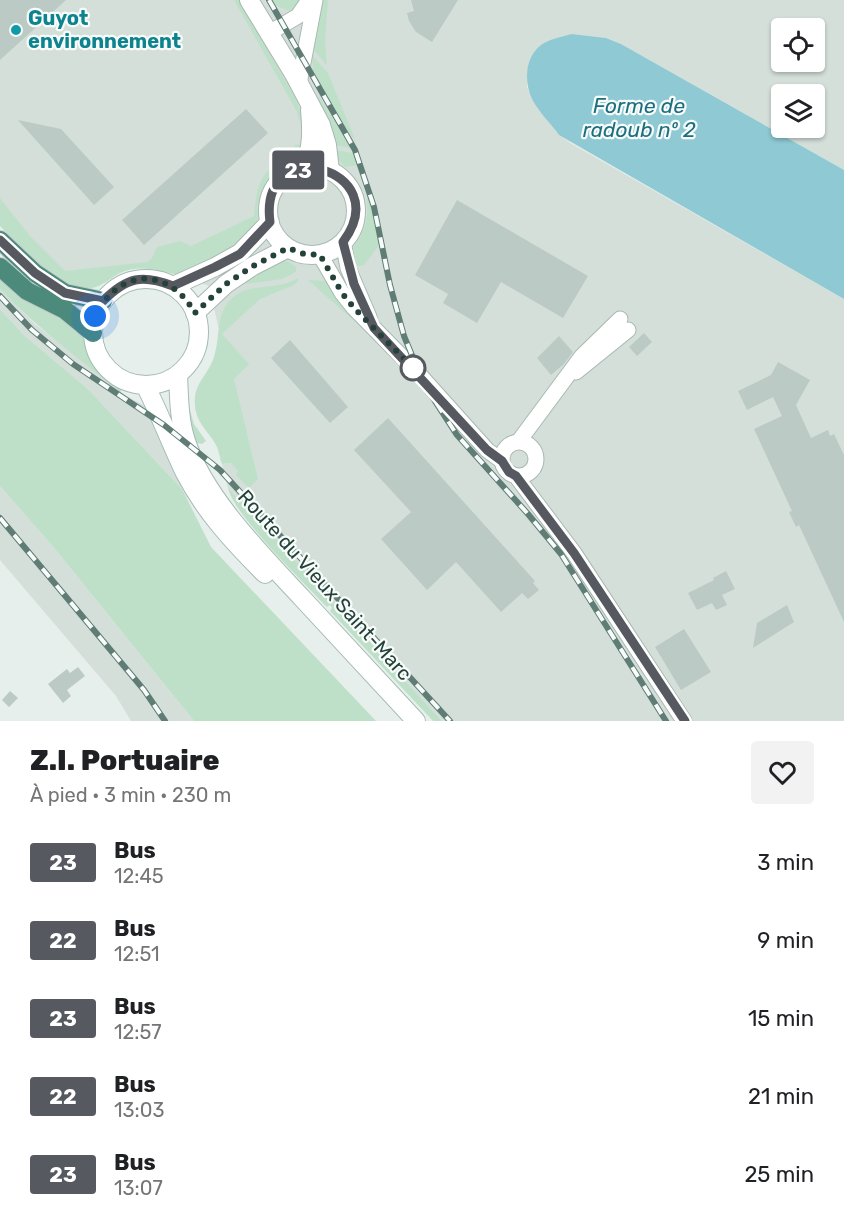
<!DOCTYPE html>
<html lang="fr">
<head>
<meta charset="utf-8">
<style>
  body { margin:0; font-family:Rubik,sans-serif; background:#f2f2f2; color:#202124; height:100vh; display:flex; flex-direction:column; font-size:22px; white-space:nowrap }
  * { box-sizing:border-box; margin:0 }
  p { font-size:20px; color:#757577 }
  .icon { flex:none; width:33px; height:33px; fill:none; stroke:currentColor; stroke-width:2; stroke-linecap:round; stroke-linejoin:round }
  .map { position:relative; height:721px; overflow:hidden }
  .side { display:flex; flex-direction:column; background:#fff; flex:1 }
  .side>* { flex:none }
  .badge { padding:0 12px; border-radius:4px; font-size:21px; line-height:39px }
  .tools { position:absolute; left:771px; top:18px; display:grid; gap:12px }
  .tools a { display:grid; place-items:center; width:54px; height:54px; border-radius:6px; background:#fff; box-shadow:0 2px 4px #0004; font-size:30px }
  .you { position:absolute; width:30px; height:30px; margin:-15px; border:4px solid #fff; border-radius:50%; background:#1a73e8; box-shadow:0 0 0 9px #1a73e833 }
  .map>.badge { position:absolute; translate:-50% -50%; box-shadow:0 0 0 3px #fff }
  .round { display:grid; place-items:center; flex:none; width:63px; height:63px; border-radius:6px; background:#f2f2f2 }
  .overview { display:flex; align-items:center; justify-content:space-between; height:102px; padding:0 30px }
  h1 { font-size:28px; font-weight:800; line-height:45px }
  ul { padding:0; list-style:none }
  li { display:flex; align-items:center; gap:18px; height:78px; padding:0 30px }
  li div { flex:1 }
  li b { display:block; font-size:22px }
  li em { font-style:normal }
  li .badge { min-width:66px; font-weight:700; text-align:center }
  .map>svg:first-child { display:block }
  .built { fill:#d4dfda; fill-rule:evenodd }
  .green { fill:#bfe0c8 }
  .water { fill:#8ec9d4 }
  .building { fill:#bbcac4 }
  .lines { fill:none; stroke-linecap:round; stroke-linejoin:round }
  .minor-casing { stroke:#a8b8b2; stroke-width:17 }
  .tertiary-casing { stroke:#a8b8b2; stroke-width:20 }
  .secondary-casing { stroke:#a4bbb3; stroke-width:20 }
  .trunk-casing { stroke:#c2cac8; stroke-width:20 }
  .minor { stroke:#fff; stroke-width:15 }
  .tertiary { stroke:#fff; stroke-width:18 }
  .secondary { stroke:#fff; stroke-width:18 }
  .trunk { stroke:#4c8a7c; stroke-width:18 }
  .rail-casing { stroke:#5f7d75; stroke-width:6 }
  .rail { stroke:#f7fbf9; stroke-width:4; stroke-dasharray:11; stroke-linecap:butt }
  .line-casing { stroke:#fff; stroke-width:14 }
  .line { stroke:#56595f; stroke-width:9 }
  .walk { stroke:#24423a; stroke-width:6; stroke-dasharray:0 10.8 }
  .culture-dot { fill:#0f9aa8; stroke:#f7fbf9; stroke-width:2 }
  .stop-dot { fill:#fff; stroke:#56595f; stroke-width:3 }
  .labels { text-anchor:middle; stroke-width:4.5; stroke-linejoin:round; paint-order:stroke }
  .culture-label { font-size:20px; font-weight:bold; fill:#0d838f; stroke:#f7fbf9; text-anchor:start }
  .street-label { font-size:20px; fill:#24423a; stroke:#f7fbf9 }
  .water-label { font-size:21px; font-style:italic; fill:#1c6f80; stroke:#f7fbf9 }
</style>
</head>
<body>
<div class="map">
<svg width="844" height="721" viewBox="0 0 844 721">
  <rect width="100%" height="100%" fill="#e6efeb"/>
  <path class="built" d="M 0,0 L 844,0 L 844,170 L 621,44 L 606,38 L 572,34 L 527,72 L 527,87 L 534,103 L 559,135 L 572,144 L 844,299 L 844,721 L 442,721 L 242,502 L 228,488 L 222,464 L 231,463 L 254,483 L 209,286 L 145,263 L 62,272 L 0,213 ZM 782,28 L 814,28 L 814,62 L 782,62 ZM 782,94 L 814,94 L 814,128 L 782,128 Z
    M 0,289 L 35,324 L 77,356 L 120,393 L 151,409 L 174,464 L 182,489 L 88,389 L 25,336 L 0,309 Z
    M 0,486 L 55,549 L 194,721 L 131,721 L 116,696 L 0,560 Z"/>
  <path class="green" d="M 234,0 L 239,0 L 296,99 L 302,116 L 304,134 L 297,112 Z
    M 271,0 L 304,0 L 292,12 L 274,5 Z
    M 323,0 L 328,0 L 325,43 L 327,66 L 314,50 L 314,37 Z
    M 312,55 L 328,73 L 355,139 L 347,132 L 313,71 Z
    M 317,93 L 351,148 L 334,145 Z
    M 302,144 L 301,156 C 279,168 261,179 258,206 C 257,213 259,219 256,225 L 228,253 L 178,275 C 158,271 141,264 120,273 C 112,277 105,284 96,287 C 61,298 21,248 0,226 L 0,198 L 30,236 L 65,271 L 147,262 L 152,258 L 157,247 L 180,241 L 191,246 L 254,216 C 258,177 260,173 294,153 L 295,145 Z
    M 335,150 L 354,153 L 359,165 L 345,167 L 338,159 Z
    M 369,191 L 380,244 L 364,265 L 353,267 L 351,250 C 359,240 366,229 367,215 C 368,207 365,199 369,191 Z
    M 281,261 C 288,261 291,262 296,267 L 296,272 L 282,279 L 246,284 L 244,281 Z
    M 0,274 L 83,334 C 85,359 100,377 122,388 L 120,393 C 80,358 36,328 0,289 Z
    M 298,278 L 298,281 L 294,285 L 260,299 L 222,334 L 249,364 L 234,379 L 258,479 L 249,488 L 236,475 L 238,471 L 231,463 L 222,464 C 220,459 219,452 217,447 C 211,434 199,426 196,412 C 190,385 207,378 214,357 C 222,332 213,307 241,292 C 257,284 278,290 298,278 Z
    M 308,280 L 330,281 L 353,320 Z
    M 0,309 L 25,336 L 88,389 L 182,489 L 211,547 L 376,721 L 194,721 L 55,549 L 0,486 Z
    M 189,407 L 194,424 L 206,441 L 202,444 L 193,442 Z
    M 228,488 L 242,502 L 442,721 L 433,721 L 330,611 L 332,608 L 330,605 L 327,607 C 306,585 233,514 228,488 Z"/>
  <path class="water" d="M 572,34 L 606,38 L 621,44 L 844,170 L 844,299 L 559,135 C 551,124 540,113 533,101 C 524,84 524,58 541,45 C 549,39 561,37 572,34 Z"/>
  <path class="building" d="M 0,0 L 66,0 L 0,60 Z
    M 411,0 L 458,0 L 432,42 L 416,32 L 409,21 L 407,13 L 414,11 Z
    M 246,109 L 268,133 L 144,245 L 122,220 Z
    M 18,120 L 61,129 L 114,187 L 94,205 Z
    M 457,200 L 588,276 L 563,318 L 501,282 L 477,323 L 443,303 L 448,294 L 415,275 Z
    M 644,333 L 652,342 L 637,356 L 629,347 Z
    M 559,336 L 573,352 L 564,364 L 551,375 L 537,358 Z
    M 290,340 L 348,407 L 330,423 L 271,358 Z
    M 778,362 L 810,380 L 796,405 L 811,438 L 828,430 L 830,436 L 834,434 L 844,455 L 844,622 L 799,525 L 796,527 L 789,512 L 792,511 L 754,429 L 782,416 L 773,397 L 747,410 L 738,391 L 771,375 Z
    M 388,418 L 535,581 L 533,583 L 539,590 L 528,599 L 522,593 L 501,612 L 456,562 L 427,590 L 381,539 L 411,512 L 354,450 Z
    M 726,571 L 735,589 L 722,595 L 727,605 L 716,610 L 712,603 L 697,610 L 688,593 L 714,580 L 713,578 Z
    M 787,605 L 794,622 L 753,648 L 757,623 Z
    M 684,629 L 711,672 L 681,690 L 655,647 Z
    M 78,667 L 85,676 L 67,690 L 71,696 L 63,703 L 48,684 L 67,669 L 70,673 Z
    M 10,691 L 18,698 L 9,707 L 2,700 Z"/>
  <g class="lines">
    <defs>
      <path id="minor" d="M 269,33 L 298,16 L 309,0
        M 299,84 L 315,0
        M 343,242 L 348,268 L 369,317
        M 320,255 L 342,293 L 354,308 L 417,372 L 487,450 L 502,461
        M 576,372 L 628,330
        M 519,441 L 582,356 L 620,319
        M502 459a17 17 0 1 1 34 0a17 17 0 1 1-34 0Z
        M 516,476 L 574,553 L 684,721"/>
      <path id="tertiary" d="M 249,0 L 294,74 L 321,125 L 327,145 L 330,171
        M268 211a44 44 0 1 1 88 0a44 44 0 1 1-88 0Z
        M 304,168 C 312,149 312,131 310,110
        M 173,286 L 215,267 L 240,253 L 270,222
        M 195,313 L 226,284 L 253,266 L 288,248"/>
      <path id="secondary" d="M93 332a53 53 0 1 1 106 0a53 53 0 1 1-106 0Z
        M 178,374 C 179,396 179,420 186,441 C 204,497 262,555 302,598 C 340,639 378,680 416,721
        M 145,385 C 160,414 171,444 185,473 C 205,512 234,543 265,574"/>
      <path id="trunk" d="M 0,240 L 35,273 L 65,293 L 103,301
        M 0,267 L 27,291 L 65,310 L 93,333"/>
    </defs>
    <use href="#minor" class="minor-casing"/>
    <use href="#tertiary" class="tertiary-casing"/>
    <use href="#secondary" class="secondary-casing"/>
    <use href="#trunk" class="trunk-casing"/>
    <use href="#minor" class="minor"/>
    <use href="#tertiary" class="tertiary"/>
    <use href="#secondary" class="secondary"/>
    <use href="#trunk" class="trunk"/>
    <defs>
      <path id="rail" d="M 269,0 L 355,150 L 374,207 L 390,285 L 404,336 L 416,365 L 435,401 L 457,435 L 528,514 L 561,554 L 666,721
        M 0,296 L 32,330 L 73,364 L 164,425 L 220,470 L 450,721
        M 0,518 L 144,690 L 165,721"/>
    </defs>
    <use href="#rail" class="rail-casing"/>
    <use href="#rail" class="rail"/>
  </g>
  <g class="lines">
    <defs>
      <path id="line" d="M 0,240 L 35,273 L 65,293 L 103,301 C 127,277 142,274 173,286 L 215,267 L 240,254 L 270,222 C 258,131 398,168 343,242 L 354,284 L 374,328 L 487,450 L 502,461 L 509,472 L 516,476 L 574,553 L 685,721"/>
    </defs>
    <use href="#line" class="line-casing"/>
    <use href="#line" class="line"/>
    <path class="walk" d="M 95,316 C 119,268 168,266 195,313 L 226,284 L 253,266 L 288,248 L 304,254 L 320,255 L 342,293 L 354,308 L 417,372 L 413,368"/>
  </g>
  <circle class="culture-dot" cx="16" cy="30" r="6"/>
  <circle class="stop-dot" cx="413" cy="368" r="12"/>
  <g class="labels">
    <g class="culture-label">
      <text x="28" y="25">Guyot<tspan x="28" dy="23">environnement</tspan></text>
    </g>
    <g class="street-label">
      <text transform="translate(325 585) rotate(48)" y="7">Route du Vieux Saint-Marc</text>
    </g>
    <g class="water-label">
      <text x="639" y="113">Forme de<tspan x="639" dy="24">radoub nº 2</tspan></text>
    </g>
  </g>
</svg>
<div class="tools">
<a><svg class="icon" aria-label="locate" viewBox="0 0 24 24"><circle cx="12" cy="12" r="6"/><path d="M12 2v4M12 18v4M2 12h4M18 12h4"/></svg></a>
<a><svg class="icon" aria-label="layers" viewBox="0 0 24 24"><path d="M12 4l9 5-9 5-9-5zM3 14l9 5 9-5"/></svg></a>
</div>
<div class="you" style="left:95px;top:316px"></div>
<b class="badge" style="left:298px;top:170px;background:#56595f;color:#fff">23</b>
</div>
<section class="side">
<div class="overview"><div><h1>Z.I. Portuaire</h1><p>À pied · 3 min · 230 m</p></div><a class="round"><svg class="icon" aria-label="heart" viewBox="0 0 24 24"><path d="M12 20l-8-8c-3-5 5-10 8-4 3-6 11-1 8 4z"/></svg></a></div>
<ul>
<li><span class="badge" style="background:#56595f;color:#fff">23</span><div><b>Bus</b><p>12:45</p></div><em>3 min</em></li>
<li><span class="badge" style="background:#56595f;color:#fff">22</span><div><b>Bus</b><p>12:51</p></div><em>9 min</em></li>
<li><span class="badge" style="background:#56595f;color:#fff">23</span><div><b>Bus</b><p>12:57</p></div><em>15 min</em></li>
<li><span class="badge" style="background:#56595f;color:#fff">22</span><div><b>Bus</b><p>13:03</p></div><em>21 min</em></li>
<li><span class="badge" style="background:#56595f;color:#fff">23</span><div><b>Bus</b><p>13:07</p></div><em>25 min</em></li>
</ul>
</section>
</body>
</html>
